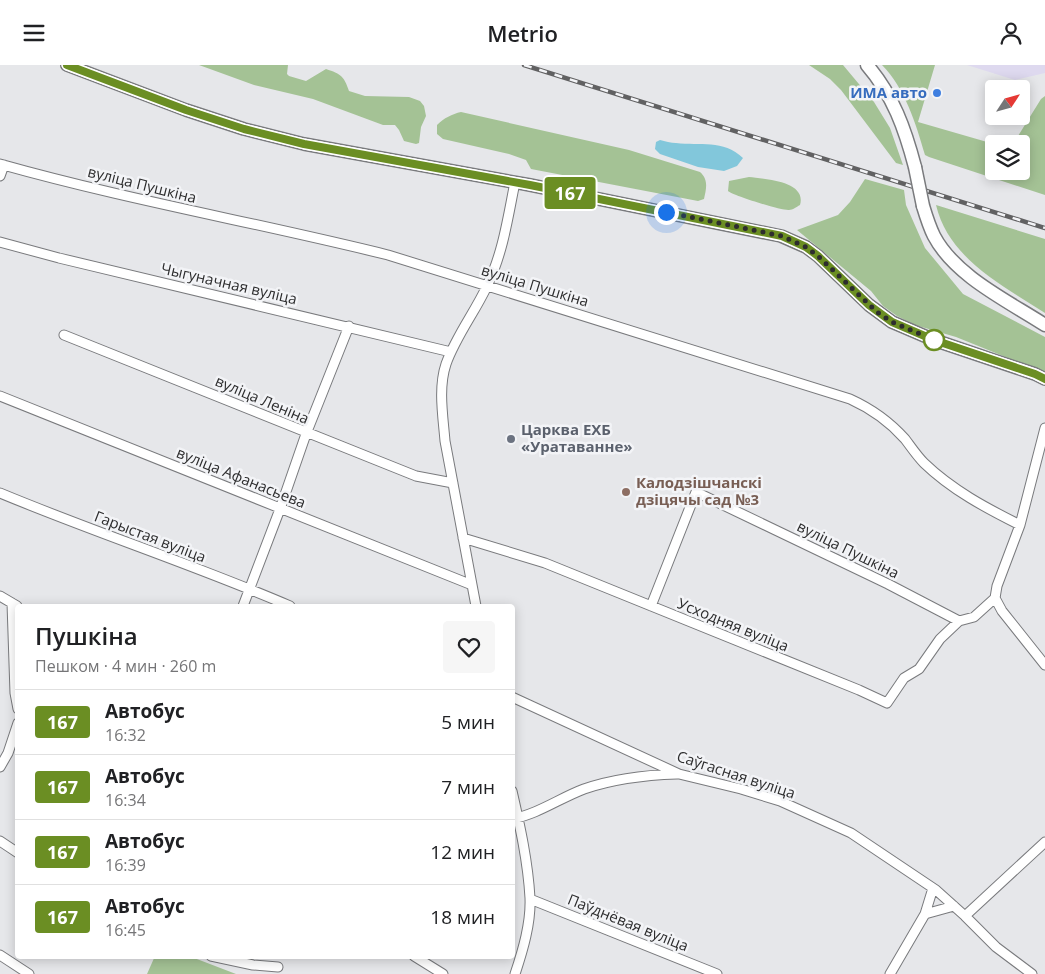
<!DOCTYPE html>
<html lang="ru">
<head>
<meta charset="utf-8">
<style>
  body { margin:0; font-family:"Open Sans",sans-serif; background:#f6f6f6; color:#202124; height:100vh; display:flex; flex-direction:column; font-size:19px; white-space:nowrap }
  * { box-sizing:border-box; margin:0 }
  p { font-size:16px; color:#757577 }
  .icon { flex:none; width:28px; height:28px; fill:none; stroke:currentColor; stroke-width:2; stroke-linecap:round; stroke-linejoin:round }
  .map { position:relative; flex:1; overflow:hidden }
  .sheet { position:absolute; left:15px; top:539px; width:500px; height:355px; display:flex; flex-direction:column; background:#fff; border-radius:5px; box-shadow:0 2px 12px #0003 }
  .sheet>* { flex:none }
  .badge { padding:0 10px; border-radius:4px; font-size:18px; line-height:32px }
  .needle { width:32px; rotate:54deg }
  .buttons { position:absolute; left:985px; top:15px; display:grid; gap:10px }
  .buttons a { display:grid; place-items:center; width:45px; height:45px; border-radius:5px; background:#fff; box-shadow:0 2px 12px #0003; font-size:25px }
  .you { position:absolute; width:25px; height:25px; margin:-12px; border:4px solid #fff; border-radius:50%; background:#1a73e8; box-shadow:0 0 0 8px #1a73e833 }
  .map>.badge { position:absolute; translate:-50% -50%; box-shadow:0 0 0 2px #fff }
  .round { display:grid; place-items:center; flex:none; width:52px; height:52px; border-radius:5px; background:#f6f6f6 }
  .head { display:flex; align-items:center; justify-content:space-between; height:85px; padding:0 20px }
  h1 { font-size:24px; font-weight:600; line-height:38px }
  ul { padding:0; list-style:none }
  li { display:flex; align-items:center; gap:15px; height:65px; padding:0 20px; border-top:1px solid #e0e0e0 }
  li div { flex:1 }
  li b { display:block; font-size:19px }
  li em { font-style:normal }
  li .badge { min-width:55px; font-weight:700; text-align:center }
  header { display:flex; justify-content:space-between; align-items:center; height:65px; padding:0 20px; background:#fff; font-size:22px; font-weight:600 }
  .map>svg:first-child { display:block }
  .industrial { fill:#ded9ef }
  .green { fill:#a4c295 }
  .water { fill:#82c7db }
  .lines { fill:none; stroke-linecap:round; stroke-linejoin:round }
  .minor-casing { stroke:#797a7d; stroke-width:11 }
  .tertiary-casing { stroke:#797a7d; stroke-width:14 }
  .secondary-casing { stroke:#797a7d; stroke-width:15 }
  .minor { stroke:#fff; stroke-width:9 }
  .tertiary { stroke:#fff; stroke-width:11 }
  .secondary { stroke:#fff; stroke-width:12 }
  .rail-casing { stroke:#616162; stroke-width:4.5 }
  .rail { stroke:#f3f4f7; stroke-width:2.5; stroke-dasharray:8; stroke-linecap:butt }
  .secondary-bridge-casing { stroke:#797a7d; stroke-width:15; stroke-linecap:butt }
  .secondary-bridge { stroke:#fff; stroke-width:12 }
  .line-casing { stroke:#fff; stroke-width:11 }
  .line { stroke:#6b8e23; stroke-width:8 }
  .walk { stroke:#2d2d2e; stroke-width:5; stroke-dasharray:0 9 }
  .shop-dot { fill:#3f7fe0; stroke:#f3f4f7; stroke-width:2 }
  .stop-dot { fill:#fff; stroke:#6b8e23; stroke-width:2.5 }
  .worship-dot { fill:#6b7280; stroke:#f3f4f7; stroke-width:2 }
  .education-dot { fill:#8d6e63; stroke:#f3f4f7; stroke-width:2 }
  .labels { text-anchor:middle; stroke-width:5; stroke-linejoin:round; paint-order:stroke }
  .shop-label { font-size:15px; font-weight:bold; fill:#366cbe; stroke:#f3f4f7; text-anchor:end }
  .street-label { font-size:15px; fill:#2d2d2e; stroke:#f3f4f7 }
  .worship-label { font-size:15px; font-weight:bold; fill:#5b616d; stroke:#f3f4f7; text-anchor:start }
  .education-label { font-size:15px; font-weight:bold; fill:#785e54; stroke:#f3f4f7; text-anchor:start }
</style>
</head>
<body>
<header><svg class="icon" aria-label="menu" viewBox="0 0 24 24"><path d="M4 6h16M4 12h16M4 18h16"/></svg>Metrio<svg class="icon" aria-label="person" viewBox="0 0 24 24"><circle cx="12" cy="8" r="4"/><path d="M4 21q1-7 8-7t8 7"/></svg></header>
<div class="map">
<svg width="1045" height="909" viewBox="0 0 1045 909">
  <rect width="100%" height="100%" fill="#e6e7ea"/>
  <path class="industrial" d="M 967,0 L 1045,0 L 1045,8 L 1015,15 Z"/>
  <path class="green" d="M 199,0 L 288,0 L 287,9 L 289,11 L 306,16 L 326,4 C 341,9 344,11 349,26 L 365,31 L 409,32 L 420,36 L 424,41 L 426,51 L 421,62 L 419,78 L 416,79 L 404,76 L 399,65 L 395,60 L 383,60 L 313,34 L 254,20 Z
    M 809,0 L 843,0 L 874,37 L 890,63 L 903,100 L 896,98 L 841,25 L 830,14 Z
    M 882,0 L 935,0 L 918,57 L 994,79 L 994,106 L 1021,106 L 1021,79 L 1013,79 L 1041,34 L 1045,31 L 1045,130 L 929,92 L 925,90 C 916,59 905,23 882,0 Z
    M 461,47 L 629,85 L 700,107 C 709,115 706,124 704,134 L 698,136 L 531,104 L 526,95 L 509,89 L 443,74 L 437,69 L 437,60 C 444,53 452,49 461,47 Z
    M 749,112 C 765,114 807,116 800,140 C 796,142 793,145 789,145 C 782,146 732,130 728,126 L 729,116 Z
    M 865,114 L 904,125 L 906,140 L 925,183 L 963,229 L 1045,272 L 1045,308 L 956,272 L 915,260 L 897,251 L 883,241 L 871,226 L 797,165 L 838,150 L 850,137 Z
    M 936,140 L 1045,174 L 1045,248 C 1002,220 949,194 936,140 Z
    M 155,891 L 189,891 L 236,909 L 147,909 Z"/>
  <path class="water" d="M 660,75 C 665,76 671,78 676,78 C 700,81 723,74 743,93 L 737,101 L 724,106 L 698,102 L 660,89 L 655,84 L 656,77 Z"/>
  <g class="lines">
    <defs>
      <path id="minor" d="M 0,99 C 128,135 259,158 388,190 L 850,334 C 872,344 889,356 905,374 C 911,382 917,391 924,398 C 952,425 986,443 1020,460
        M 0,111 L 4,100
        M 0,177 L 59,193 L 451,287
        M 64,270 L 416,411 L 453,418
        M 0,331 L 472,520
        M 0,428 C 96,468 195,500 290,541
        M 463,473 L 545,498 L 859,625 L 887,638 L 904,613 L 919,604 L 940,574 L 959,556 L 974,552 L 995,533 L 997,521 L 1020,460 L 1045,363
        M 0,531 L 17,541
        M 995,533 L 1002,546 L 1045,600
        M 12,538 L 15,628 L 18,644
        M 243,541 L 280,444 L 306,369 L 349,261
        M 476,541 L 445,376 C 443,351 438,323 446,299 C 456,271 475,247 487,221 C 503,188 508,152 515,117
        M 651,541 L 696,427 L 888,519 L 959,556
        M 512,632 L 679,709 L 741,724 L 780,736 L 851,768 L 936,825 L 965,851 L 996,882 L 1032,909
        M 0,702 L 8,688 L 18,658
        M 512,726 C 520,761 528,797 530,833 C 531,858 523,885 515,909
        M 512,754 C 538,749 560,733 584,724 C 613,714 646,710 677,709
        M 0,776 L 18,788
        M 530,834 L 717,909
        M 925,849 L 954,841
        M 965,851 L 1045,777
        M 0,890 L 29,909
        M 211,891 L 253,900 L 278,902
        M 414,891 L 443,909
        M 890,909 L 925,849 L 933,823"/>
      <path id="tertiary" d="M 67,0 L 186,45 L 244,64 L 304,79 L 530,120 L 781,171 L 806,182 L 818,191 L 869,240 L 892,257 L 934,275 L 1035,309 L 1045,314"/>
      <path id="secondary" d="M 867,0 C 893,30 905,64 915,102
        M 923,141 C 926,151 929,161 934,171 C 955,211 1008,236 1045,260"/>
    </defs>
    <use href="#minor" class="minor-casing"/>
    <use href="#tertiary" class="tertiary-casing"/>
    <use href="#secondary" class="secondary-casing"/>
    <use href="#minor" class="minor"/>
    <use href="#tertiary" class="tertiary"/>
    <use href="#secondary" class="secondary"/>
    <defs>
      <path id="rail" d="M 524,0 L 1045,163"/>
    </defs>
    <use href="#rail" class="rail-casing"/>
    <use href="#rail" class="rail"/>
    <defs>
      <path id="secondary-bridge" d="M 915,102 L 923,141"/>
    </defs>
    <use href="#secondary-bridge" class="secondary-bridge-casing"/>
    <use href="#secondary-bridge" class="secondary-bridge"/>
  </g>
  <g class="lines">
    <defs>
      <path id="line" d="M 67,0 L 186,45 L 244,64 L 304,79 L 530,120 L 782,171 L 806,182 L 818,191 L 869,240 L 892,257 L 934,275 L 1035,309 L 1045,314"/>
    </defs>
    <use href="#line" class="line-casing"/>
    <use href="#line" class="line"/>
    <path class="walk" d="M 666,147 L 782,171 L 806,182 L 818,191 L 877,247 L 892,257 L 934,275"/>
  </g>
  <circle class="shop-dot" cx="937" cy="28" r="5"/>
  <circle class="stop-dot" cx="934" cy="275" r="10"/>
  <circle class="worship-dot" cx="511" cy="374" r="5"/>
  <circle class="education-dot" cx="626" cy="427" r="5"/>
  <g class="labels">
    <g class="shop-label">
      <text x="927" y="33">ИМА авто</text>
    </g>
    <g class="street-label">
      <text transform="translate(142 120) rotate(14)" y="5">вуліца Пушкіна</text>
      <text transform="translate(229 219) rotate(13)" y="5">Чыгуначная вуліца</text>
      <text transform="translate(535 221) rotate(17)" y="5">вуліца Пушкіна</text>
      <text transform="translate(262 335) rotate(23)" y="5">вуліца Леніна</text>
      <text transform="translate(241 413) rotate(22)" y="5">вуліца Афанасьева</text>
      <text transform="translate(150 472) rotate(21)" y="5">Гарыстая вуліца</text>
      <text transform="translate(848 485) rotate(26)" y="5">вуліца Пушкіна</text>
      <text transform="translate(733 560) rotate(22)" y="5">Усходняя вуліца</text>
      <text transform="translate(736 710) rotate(18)" y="5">Саўгасная вуліца</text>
      <text transform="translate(628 858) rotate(22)" y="5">Паўднёвая вуліца</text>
    </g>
    <g class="worship-label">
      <text x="521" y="370">Царква ЕХБ<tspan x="521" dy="17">«Уратаванне»</tspan></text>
    </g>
    <g class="education-label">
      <text x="636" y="423">Калодзішчанскі<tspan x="636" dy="17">дзіцячы сад №3</tspan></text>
    </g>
  </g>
</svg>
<div class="buttons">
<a><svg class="needle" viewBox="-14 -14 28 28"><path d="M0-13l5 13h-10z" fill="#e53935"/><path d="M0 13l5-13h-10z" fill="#757577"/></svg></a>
<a><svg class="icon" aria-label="layers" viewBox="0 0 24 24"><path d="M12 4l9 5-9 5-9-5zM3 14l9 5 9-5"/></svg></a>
</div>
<div class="you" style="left:666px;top:147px"></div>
<b class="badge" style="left:570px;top:128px;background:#6b8e23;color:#fff">167</b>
<section class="sheet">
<div class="head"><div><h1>Пушкіна</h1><p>Пешком · 4 мин · 260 m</p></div><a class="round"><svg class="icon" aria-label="heart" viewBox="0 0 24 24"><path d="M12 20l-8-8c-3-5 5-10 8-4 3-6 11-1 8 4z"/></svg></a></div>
<ul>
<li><span class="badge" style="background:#6b8e23;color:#fff">167</span><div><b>Автобус</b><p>16:32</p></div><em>5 мин</em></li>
<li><span class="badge" style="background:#6b8e23;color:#fff">167</span><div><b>Автобус</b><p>16:34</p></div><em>7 мин</em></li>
<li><span class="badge" style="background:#6b8e23;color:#fff">167</span><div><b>Автобус</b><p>16:39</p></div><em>12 мин</em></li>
<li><span class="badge" style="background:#6b8e23;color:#fff">167</span><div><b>Автобус</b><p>16:45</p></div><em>18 мин</em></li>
</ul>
</section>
</div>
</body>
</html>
